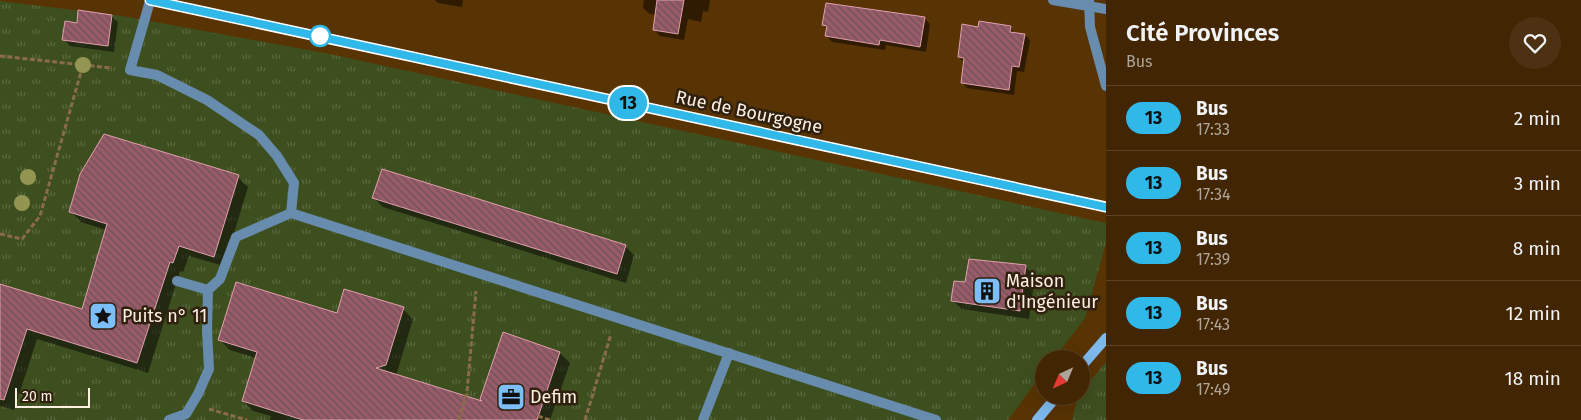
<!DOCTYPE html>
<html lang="fr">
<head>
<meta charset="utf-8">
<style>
  body { margin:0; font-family:"Fira Sans",sans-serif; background:#4c3212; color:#f1f3f6; height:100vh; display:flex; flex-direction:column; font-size:19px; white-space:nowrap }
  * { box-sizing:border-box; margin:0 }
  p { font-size:16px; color:#aea59a }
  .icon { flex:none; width:28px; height:28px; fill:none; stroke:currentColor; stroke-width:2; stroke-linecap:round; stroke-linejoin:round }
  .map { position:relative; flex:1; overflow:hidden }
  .drawer { display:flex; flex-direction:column; background:#422603; width:475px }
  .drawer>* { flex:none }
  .badge { padding:0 10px; border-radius:16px; font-size:18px; line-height:32px }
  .needle { width:32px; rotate:224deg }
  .tools { position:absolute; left:1035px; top:350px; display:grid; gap:10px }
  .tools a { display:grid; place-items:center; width:55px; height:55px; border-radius:50%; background:#422603; box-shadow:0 5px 20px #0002,0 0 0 1px #5a4325; font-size:25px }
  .scale { position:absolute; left:15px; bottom:12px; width:75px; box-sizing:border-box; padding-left:5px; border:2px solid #fdefe2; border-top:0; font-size:14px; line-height:18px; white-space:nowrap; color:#fdefe2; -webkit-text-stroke:4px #30200e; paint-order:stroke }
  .map>.badge { position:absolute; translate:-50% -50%; box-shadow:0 0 0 2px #fff }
  .round { display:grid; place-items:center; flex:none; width:52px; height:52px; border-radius:26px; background:#4c3212 }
  .head { display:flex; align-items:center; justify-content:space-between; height:85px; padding:0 20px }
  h1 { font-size:24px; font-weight:600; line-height:38px }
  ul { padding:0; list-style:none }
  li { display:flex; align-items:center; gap:15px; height:65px; padding:0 20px; border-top:1px solid #5a4325 }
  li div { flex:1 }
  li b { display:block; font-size:19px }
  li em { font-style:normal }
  li .badge { min-width:55px; font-weight:700; text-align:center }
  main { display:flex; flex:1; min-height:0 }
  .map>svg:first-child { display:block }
  .grass { fill:url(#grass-tufts) }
  .shadow { fill:#0007 }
  .building { fill:url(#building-back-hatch); stroke:#e0a1ae }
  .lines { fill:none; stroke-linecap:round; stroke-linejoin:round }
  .path { stroke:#8a6c48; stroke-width:3; stroke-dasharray:5 2.5; stroke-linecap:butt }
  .lane { stroke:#688cad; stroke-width:10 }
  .street { stroke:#688cad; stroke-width:10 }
  .secondary { stroke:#7db9ec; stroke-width:10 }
  .tree { fill:#949552 }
  .line-casing { stroke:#fff; stroke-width:11 }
  .line { stroke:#30b8e8; stroke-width:8 }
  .stop-dot { fill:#fff; stroke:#30b8e8; stroke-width:2.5 }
  .labels { text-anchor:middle; stroke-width:5; stroke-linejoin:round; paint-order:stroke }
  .street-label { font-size:18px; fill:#fdefe2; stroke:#30200e }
  .poi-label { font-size:18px; fill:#fdefe2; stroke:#30200e; text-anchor:start }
</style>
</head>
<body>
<main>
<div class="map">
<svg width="1106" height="420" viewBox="0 0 1106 420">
  <defs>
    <pattern id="grass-tufts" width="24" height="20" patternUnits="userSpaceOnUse" patternTransform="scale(1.25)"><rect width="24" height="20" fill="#3e4f1f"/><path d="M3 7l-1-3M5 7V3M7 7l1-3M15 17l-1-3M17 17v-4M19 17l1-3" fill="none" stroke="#5b693f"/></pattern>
    <pattern id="building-back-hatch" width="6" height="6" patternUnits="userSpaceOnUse" patternTransform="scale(1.25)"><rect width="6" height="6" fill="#985b69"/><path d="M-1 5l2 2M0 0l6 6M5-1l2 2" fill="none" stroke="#6e5155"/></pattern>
  </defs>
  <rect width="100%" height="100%" fill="#583304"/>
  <path class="grass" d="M 0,1 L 122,16 L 330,54 L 1106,223 L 1106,243 L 1085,318 L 1054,359 L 1044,359 L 1044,371 L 1008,420 L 0,420 Z
    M 1106,362 L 1106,420 L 1072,420 L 1078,396 L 1081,396 L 1081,392 Z"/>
  <path class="shadow" d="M 435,0 L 463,0 L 462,7 L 438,3 Z
    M 644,0 L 710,0 L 708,12 L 703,11 L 701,22 L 688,19 L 684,40 L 660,36 L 654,29 L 656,15 L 650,14 L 643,8 Z
    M 112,16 L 118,22 L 114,52 L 70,46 L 64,39 L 78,24 Z
    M 924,18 L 930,24 L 926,52 L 886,45 L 885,50 L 832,42 L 827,36 L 828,29 L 823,24 Z
    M 1010,27 L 1015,34 L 1025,35 L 1030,40 L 1024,72 L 1017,71 L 1014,95 L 967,88 L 962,82 L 965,63 L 959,57 L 979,28 Z
    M 238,177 L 248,187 L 224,266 L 189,256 L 183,272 L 180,271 L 148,373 L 37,339 L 14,410 L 0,406 L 0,285 L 83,310 L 106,230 L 81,222 L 70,211 Z
    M 374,198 L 625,246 L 634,255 L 626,283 L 383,207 Z
    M 1025,267 L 1035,276 L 1029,319 L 962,309 L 952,300 L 966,284 Z
    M 403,309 L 413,319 L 396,376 L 486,404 L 504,334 L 560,353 L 570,363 L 550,420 L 270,420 L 271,416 L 253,411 L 243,401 L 256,358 L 230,350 L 220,340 L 337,314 Z"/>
  <path class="building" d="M 657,0 L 684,0 L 678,34 L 653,30 Z
    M 826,3 L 925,17 L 920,47 L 880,40 L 879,45 L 825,36 L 827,26 L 822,25 Z
    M 78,10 L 112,15 L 108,46 L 62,40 L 65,21 L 77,23 Z
    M 979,21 L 1011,26 L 1010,32 L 1025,34 L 1019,67 L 1012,66 L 1009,90 L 961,83 L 964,58 L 958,57 L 962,24 L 978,27 Z
    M 104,134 L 239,175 L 214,257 L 179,246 L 173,263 L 170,262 L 137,363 L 27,329 L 4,400 L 0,399 L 0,284 L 82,309 L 107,224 L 69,212 L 80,174 Z
    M 382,169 L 626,245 L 617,274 L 372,198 Z
    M 969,259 L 1026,265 L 1020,311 L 951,301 L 954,281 L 965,282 Z
    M 236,282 L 337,313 L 344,289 L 404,307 L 386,365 L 376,368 L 482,401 L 480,399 L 503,332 L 560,352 L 537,420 L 303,420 L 242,401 L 257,352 L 218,340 Z"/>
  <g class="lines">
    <path class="path" d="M 0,56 L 112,68
      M 0,234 L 22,239 L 40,216 L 83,65
      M 209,409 L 247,420
      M 538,416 L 550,420
      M 459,420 L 467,392 L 476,291
      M 585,420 L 611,334"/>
    <path class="lane" d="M 150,1 L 130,70 L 157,75 L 207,100 L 259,135 L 277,156 L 294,183 L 291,213 L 936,420
      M 177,281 L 208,290 L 220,279 L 236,237 L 291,213
      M 169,420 L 186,414 L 198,394 L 209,369 L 207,331 L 208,290
      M 703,420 L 729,353"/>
    <path class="street" d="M 150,0 L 1106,207
      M 1053,0 L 1106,9
      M 1089,0 L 1090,27 L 1106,86"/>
    <path class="secondary" d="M 1081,367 L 1106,338
      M 1037,420 L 1057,396"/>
  </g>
  <g class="tree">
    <circle cx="83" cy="65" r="8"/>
    <circle cx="28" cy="177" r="8"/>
    <circle cx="22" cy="203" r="8"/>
  </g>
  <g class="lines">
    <defs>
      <path id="line" d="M 150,0 L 1106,207"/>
    </defs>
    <use href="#line" class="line-casing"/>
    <use href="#line" class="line"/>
  </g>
  <defs>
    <symbol id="building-square" viewBox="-11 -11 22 22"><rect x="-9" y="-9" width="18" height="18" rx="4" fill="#7bbef8" stroke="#30200e"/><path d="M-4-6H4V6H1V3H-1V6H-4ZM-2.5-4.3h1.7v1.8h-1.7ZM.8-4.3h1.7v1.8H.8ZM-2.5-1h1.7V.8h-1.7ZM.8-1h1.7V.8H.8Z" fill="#111"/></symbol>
    <symbol id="sight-square" viewBox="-11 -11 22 22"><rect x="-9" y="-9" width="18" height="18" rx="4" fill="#7bbef8" stroke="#30200e"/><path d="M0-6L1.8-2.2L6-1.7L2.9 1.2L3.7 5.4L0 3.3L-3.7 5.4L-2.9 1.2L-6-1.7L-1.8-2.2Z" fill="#111"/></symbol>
    <symbol id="office-square" viewBox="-11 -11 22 22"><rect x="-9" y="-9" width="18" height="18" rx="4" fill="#7bbef8" stroke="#30200e"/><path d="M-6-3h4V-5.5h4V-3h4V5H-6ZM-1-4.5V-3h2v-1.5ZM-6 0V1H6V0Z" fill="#111"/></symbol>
  </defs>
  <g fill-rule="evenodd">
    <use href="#building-square" x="971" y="275" width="32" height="32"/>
    <use href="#sight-square" x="87" y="300" width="32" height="32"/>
    <use href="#office-square" x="495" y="381" width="32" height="32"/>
  </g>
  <circle class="stop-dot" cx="320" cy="36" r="10"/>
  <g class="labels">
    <g class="street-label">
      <text transform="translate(749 112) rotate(12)" y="6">Rue de Bourgogne</text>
    </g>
    <g class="poi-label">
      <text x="1006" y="287">Maison<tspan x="1006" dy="21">d'Ingénieur</tspan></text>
      <text x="122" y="322">Puits n° 11</text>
      <text x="530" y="403">Defim</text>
    </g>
  </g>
</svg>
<div class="tools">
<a><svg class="needle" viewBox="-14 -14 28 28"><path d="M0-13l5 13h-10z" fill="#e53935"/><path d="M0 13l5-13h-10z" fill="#aea59a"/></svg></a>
</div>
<div class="scale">20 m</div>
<b class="badge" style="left:628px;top:103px;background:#30b8e8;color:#111">13</b>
</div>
<section class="drawer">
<div class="head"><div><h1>Cité Provinces</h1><p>Bus</p></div><a class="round"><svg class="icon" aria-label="heart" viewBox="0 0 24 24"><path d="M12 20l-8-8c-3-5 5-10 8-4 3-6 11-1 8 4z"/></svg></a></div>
<ul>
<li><span class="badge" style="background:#30b8e8;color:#111">13</span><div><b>Bus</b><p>17:33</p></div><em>2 min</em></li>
<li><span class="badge" style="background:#30b8e8;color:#111">13</span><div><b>Bus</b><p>17:34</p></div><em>3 min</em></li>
<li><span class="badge" style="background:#30b8e8;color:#111">13</span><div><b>Bus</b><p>17:39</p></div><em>8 min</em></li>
<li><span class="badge" style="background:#30b8e8;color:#111">13</span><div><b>Bus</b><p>17:43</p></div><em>12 min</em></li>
<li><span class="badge" style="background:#30b8e8;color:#111">13</span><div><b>Bus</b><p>17:49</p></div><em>18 min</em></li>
</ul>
</section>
</main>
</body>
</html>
